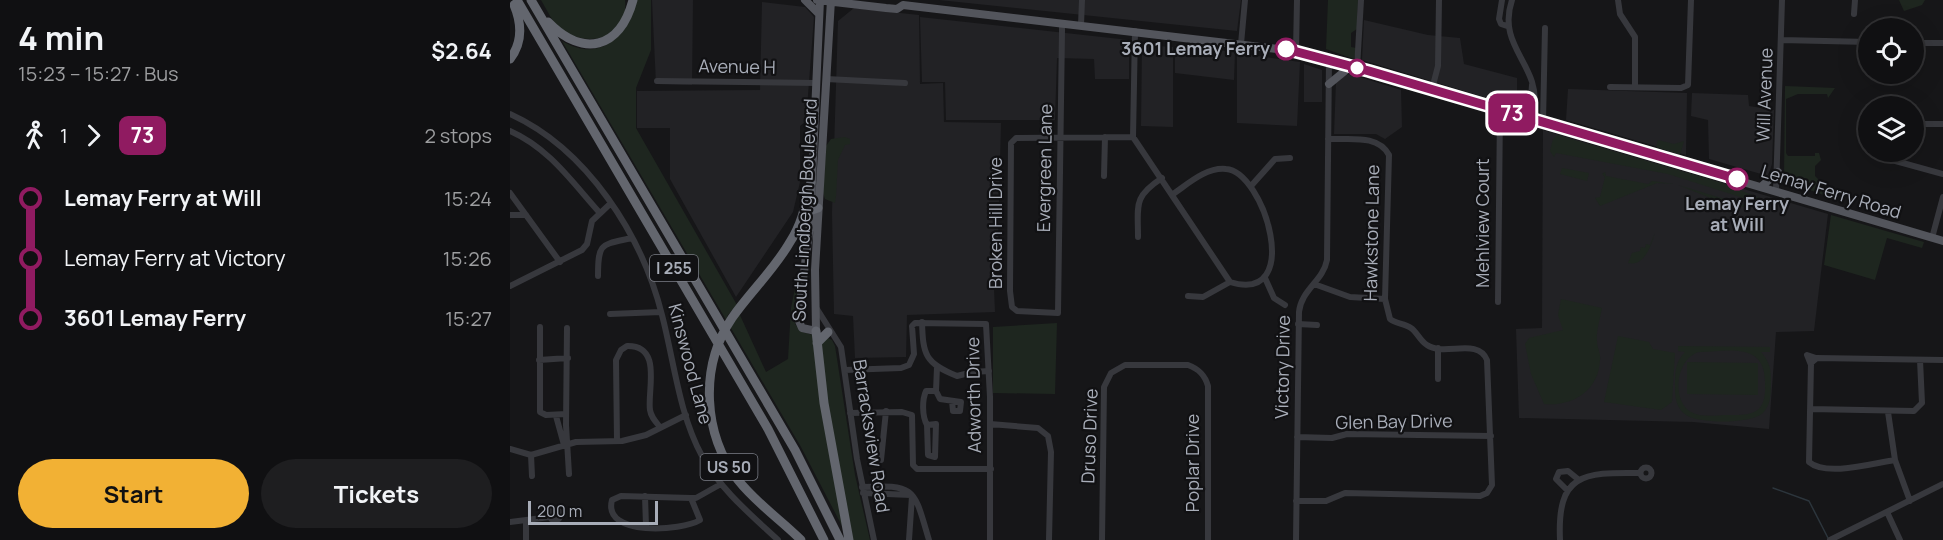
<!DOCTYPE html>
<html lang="en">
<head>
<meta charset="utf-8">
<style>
  body { margin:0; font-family:Manrope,sans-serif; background:#1e1e20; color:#f1f3f6; height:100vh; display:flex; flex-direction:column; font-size:22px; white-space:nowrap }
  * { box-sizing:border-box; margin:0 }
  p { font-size:20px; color:#9c9d9f }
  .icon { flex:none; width:33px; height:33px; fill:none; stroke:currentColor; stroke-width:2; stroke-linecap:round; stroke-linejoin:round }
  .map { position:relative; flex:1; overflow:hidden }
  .panel { display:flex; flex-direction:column; background:#101012; width:510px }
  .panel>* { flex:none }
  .badge { padding:0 12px; border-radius:9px; font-size:21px; line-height:39px }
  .buttons { position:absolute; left:1348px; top:18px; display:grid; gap:12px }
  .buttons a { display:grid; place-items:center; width:66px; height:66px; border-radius:50%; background:#101012; box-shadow:0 6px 24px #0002,0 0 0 2px #303032; font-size:30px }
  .scale { position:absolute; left:18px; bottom:15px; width:130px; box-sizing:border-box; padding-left:6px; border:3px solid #a8adb8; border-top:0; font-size:16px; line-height:21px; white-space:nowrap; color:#a8adb8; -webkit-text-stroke:4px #111113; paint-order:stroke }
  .map>.badge { position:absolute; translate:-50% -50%; box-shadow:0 0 0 3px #fff }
  .legs { display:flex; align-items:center; gap:9px; height:66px; padding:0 18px; font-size:20px }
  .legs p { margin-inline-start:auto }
  .overview { display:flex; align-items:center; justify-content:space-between; height:102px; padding:0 18px }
  h1 { font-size:33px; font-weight:700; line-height:45px }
  .button { display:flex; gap:12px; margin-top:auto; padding:12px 18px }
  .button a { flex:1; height:69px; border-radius:36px; background:#f2b134; color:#111; font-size:24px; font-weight:700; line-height:69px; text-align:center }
  .button a+a { background:#1e1e20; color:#f1f3f6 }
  ul { padding:0 18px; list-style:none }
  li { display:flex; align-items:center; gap:21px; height:60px; font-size:22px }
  li i { display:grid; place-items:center; width:9px; height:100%; margin:0 8px; background:currentColor }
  li i::after { content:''; width:15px; height:15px; margin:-8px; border:4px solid; border-radius:50%; background:#101012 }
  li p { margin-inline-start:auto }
  li:first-child i { background:linear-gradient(#0000 50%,currentColor 0) }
  li:last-child i { background:linear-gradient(currentColor 50%,#0000 0) }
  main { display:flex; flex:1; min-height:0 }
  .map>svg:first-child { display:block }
  .built { fill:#222225 }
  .green { fill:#1e261f; fill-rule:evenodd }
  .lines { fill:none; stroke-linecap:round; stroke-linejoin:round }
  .stream { stroke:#2c353c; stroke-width:1.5 }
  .minor { stroke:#37383d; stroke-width:6 }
  .major { stroke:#53555c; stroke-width:8 }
  .highway { stroke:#63666e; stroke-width:9 }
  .line-1-casing { stroke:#fff; stroke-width:14 }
  .line-1 { stroke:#901b61; stroke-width:9 }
  .stop-1-dot { fill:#fff; stroke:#901b61; stroke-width:3 }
  .labels { text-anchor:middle; stroke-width:4.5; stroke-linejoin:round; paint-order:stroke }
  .shield { fill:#111113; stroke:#7b7e86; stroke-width:1.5 }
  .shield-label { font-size:16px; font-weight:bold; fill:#a8adb8 }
  .stop-label { font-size:18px; font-weight:bold; fill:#a8adb8; stroke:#111113; text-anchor:end }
  .street-label { font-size:18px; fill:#a8adb8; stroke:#111113 }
</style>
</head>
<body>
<main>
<section class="panel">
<div class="overview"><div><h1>4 min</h1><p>15:23 – 15:27 · Bus</p></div><b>$2.64</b></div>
<div class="legs"><svg class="icon" aria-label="walk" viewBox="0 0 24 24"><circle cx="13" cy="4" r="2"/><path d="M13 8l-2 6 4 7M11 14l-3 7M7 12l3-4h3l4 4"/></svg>1<svg class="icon" aria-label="forward" viewBox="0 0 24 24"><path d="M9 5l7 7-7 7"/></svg><b class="badge" style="background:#901b61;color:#fff">73</b><p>2 stops</p></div>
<ul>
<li><i style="color:#901b61"></i><b>Lemay Ferry at Will</b><p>15:24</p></li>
<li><i style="color:#901b61"></i><span>Lemay Ferry at Victory</span><p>15:26</p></li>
<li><i style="color:#901b61"></i><b>3601 Lemay Ferry</b><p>15:27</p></li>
</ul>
<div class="button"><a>Start</a><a>Tickets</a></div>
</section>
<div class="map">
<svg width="1433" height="540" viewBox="0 0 1433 540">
  <rect width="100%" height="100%" fill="#161618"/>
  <path class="built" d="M 142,0 L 183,0 L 182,85 L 146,84 Z
    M 429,0 L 731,0 L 727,31 Z
    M 252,2 L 295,7 L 304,17 L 296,121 L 290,126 L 290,182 L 283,212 L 226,297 L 160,179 L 160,128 L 127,128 L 127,91 L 250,90 Z
    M 344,8 L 409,15 L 410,84 L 433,83 L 434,122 L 491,123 L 488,239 L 482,241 L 485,312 L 397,315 L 396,357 L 345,358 L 343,316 L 324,314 L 322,213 L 328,21 Z
    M 410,17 L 619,40 L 619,79 L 585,79 L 584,59 L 547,58 L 545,120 L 436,120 L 435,82 L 412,82 Z
    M 854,20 L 918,35 L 950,38 L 954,64 L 1007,78 L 1007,107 L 852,60 Z
    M 632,45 L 663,47 L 663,127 L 631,126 Z
    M 665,45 L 725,52 L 724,80 L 665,73 Z
    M 727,53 L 790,62 L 787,126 L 727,123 Z
    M 794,64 L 812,70 L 812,102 L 794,102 Z
    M 840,74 L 891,90 L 892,127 L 875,139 L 866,134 L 824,134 L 826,81 L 833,75 Z
    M 1058,89 L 1177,93 L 1176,155 L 1056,120 Z
    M 1182,93 L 1238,95 L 1239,106 L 1264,110 L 1262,164 L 1258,176 L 1199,159 L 1198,120 L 1181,116 Z
    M 1033,130 L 1318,214 L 1304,331 L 1266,332 L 1259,429 L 1183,422 L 1009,418 L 1006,329 L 1032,328 Z"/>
  <path class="green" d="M 31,0 L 115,0 C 119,38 80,48 53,31 C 43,24 37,10 31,0 Z
    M 126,0 L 141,0 L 141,50 L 126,88 L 126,128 L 227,305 L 217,316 L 222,323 L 229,313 L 256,372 L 278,359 L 281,308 L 286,283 L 288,283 L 285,324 L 292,332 L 303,335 L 314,424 L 333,528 L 291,447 L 52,41 C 91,64 116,36 126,0 Z
    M 818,0 L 848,0 L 847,29 L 841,33 L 841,47 L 846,48 L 844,59 L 816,49 Z
    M 1389,0 L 1415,0 L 1412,5 L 1394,11 Z
    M 1275,86 L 1325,88 L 1318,98 L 1317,94 L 1288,94 L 1276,99 L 1276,153 L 1278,156 L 1305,156 L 1305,153 L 1309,153 L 1311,160 L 1305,166 L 1305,176 L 1315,186 L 1329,190 L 1327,200 L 1281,183 L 1274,177 Z
    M 1047,135 L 1209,182 L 1255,200 L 1246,202 L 1158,174 L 1046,153 L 1044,157 L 1040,151 L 1043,139 Z
    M 335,137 L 340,139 L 340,144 L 335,145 L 328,160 L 326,196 L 325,203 L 315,199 L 313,193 L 316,146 L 321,139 Z
    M 1148,140 L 1164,144 L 1174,141 L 1170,155 L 1146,147 Z
    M 1052,168 L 1079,173 L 1077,181 L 1050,174 Z
    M 1095,172 L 1096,176 L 1138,184 L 1142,181 L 1164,184 L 1147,183 L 1090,206 L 1085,198 L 1090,197 L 1095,177 L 1092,174 Z
    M 1168,185 L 1238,206 L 1239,208 L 1213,203 Z
    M 1321,215 L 1414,242 L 1412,248 L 1377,238 L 1365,280 L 1314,265 Z
    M 1145,233 C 1141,246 1134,267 1118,263 L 1122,253 L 1130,251 L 1131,247 L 1135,248 L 1136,244 L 1140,245 Z
    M 1051,299 L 1092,308 C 1090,318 1086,332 1087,341 C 1087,348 1091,353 1090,360 C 1089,390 1063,407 1034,404 L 1021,374 L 1015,344 L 1019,338 L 1053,330 L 1048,315 Z
    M 547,323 L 545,394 L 483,393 L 483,327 Z
    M 1108,336 L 1139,342 L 1143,349 L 1165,353 L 1162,402 L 1151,410 L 1094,402 Z
    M 316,337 L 322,340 L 325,346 L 345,475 L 360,540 L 343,540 L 319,415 L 311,342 Z
    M 1168,346 L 1260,347 L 1260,352 L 1251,352 C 1260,362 1261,370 1261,382 C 1261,393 1261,404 1253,413 C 1241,424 1189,424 1176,415 C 1166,408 1165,398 1165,386 C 1165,373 1165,362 1175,352 L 1168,351 ZM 1190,352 C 1219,351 1255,342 1255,382 C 1255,392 1256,400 1249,409 C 1240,416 1229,415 1218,415 C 1207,415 1191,418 1181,412 C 1160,400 1167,356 1190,352 Z
    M 1177,362 L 1248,363 L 1248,395 L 1177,394 Z"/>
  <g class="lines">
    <path class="stream" d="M 1263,488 L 1299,501 L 1318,538"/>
    <path class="minor" d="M 992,0 L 989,19 L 991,24 L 997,26
      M 1002,0 C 986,47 1031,65 1024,108 L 1020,111
      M 1108,0 L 1110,14 L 1125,37 L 1125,87
      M 1344,14 L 1345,0
      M 552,23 L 552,31 L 548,313 L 507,311 L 502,307 L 500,291 L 501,143 L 506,138 L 623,137
      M 571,25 L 572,0
      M 625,31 L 623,137 L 720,282
      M 1271,40 L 1359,42
      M 1404,43 L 1433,43
      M 731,44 L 735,0
      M 786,51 L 787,0
      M 847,68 L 851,0
      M 316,79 L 395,83
      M 147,81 L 306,83
      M 1100,87 L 1171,88 L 1178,85 L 1181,0
      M 922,89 L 928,66 L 929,0
      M 0,114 C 77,149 132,235 152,315 C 164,361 169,414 192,456 C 211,490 240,514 268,540
      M 1020,114 L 1022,85
      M 1033,122 L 1035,28
      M 1404,124 L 1433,124
      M 0,131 C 39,148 62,182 89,212
      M 1366,152 L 1371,157 L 1433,174
      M 594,176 L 595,137
      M 741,186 L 765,159 L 780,158
      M 1266,190 L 1272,0
      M 0,193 L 50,262
      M 663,194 C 678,184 696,167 716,169 C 754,171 795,305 720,282
      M 0,215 L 16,215
      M 628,237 C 628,205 623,197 652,178
      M 1422,238 L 1433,197
      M 88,276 C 88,242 91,245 122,238
      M 755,278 L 764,298 L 775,305
      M 804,284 L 840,297 L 875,299
      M 0,286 L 72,250 L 77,244 L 82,221 L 101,203
      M 678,296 L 693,297 L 720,282
      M 988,302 L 990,109
      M 307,309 L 331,347 L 347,459 L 364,540
      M 100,314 L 151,312
      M 412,322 C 413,355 415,363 447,376 L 463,372 L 479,371
      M 788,324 L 807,325
      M 30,327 L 30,412 L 36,415 L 56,414
      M 57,328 L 56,425 L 59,474
      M 29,360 L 58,358
      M 1301,365 L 1297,355 L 1306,358
      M 427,367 L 426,391 L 430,399 L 451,402 L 450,411 L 443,411 L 442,401
      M 335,370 L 391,368 L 399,365 L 404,354 L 402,326 L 405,323 L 476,324 L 480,397 L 480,540
      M 928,379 L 928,348
      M 1300,409 L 1404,411 L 1412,403 L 1410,360
      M 1378,412 L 1385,460 L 1400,501
      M 340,413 L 392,412 L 402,415 L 403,465 L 407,469 L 481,469
      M 46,416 L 54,445
      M 480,424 L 528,428 L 538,436 L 541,452 L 539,540
      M 417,425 L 418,455 L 425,457 L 426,424 L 417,425 C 412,416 412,400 416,391 L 426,391
      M 787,437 L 822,438 L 837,434 L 981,436
      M 107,441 L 106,360 L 111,350 L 117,346 C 153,345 137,391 140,410 C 141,417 145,421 150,427
      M 0,449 L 21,455 L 66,442 L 112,441 L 136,435 L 176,415
      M 21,455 L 22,476
      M 371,460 L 376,411
      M 1385,460 C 1364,463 1316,477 1299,462 L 1301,363 L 1307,358 L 1433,360
      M1130.5 473a5.5 5.5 0 1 1 11 0a5.5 5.5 0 1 1-11 0Z
      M 352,487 C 407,484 404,490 419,540
      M 1057,490 L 1046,479 L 1049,472 L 1058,471 L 1069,480
      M 353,493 L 401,495
      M 135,496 L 136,526
      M 181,498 L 190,520 C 172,531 92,537 102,500 L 111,496 L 181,498 L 186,498 L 211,484
      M 786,501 L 816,501 L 835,493 L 970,496 L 977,493 L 982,485 L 977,360 C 968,337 934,357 917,345 C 910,341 907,332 901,328 C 894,323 886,324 880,319 L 875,299 L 879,155 C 868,134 840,140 818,139
      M39.5 515a5.5 5.5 0 1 1 11 0a5.5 5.5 0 1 1-11 0Z
      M 1377,512 L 1390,540
      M 16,521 L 16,540
      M 0,522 L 40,517
      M 399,540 L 402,496
      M 592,540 L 594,387 L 601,373 L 615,365 L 678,365 C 689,369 695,375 698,386 L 698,540
      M 786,540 L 789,312 C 791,290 813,281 817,260 L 819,59
      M 1050,540 C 1047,474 1072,472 1130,473
      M 1320,540 L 1433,484"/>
    <path class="major" d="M 295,0 L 309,14
      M 307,0 L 376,8 L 387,9 L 393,5 L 793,52 L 1433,241
      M 310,0 L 300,225 L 288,319 L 292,328 L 306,331 L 305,270 L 321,0
      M 819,84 L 841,66
      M 1252,186 L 1268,172"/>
    <path class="highway" d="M 7,0 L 258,429 L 314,540
      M 21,0 L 285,450 L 330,540
      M 38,22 C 73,58 110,49 123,0
      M 0,59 C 13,42 12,24 4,5
      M 293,213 L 308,208
      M 306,331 L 314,403 L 339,540
      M 307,343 L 318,332
      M 291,540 C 271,520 246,503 228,480 C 193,434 189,367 222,318 C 240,292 264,270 280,242 C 292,224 296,203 301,182"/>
  </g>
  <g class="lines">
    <defs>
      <path id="line-1" d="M 776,49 L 859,71 L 1227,179"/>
    </defs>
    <use href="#line-1" class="line-1-casing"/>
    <use href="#line-1" class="line-1"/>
  </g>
  <g class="stop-1-dot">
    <circle cx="776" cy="49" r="10"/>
    <circle cx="847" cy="68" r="8"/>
    <circle cx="1227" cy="179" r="10"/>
  </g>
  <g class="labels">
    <g class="shield">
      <rect x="140" y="255" width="48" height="26" rx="4.5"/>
      <rect x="190.5" y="454" width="57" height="26" rx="4.5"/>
    </g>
    <g class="shield-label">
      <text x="164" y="274">I 255</text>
      <text x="219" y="473">US 50</text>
    </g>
    <g class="stop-label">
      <text x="760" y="55">3601 Lemay Ferry</text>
      <text x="1227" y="210" text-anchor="middle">Lemay Ferry<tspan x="1227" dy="21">at Will</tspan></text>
    </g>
    <g class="street-label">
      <text transform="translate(227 67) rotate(1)" y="6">Avenue H</text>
      <text transform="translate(1255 95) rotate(-88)" y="6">Will Avenue</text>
      <text transform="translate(535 168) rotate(-89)" y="6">Evergreen Lane</text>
      <text transform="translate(1321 192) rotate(17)" y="6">Lemay Ferry Road</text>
      <text transform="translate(295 210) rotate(-87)" y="6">South Lindbergh Boulevard</text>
      <text transform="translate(486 223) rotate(-90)" y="6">Broken Hill Drive</text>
      <text transform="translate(973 223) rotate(-90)" y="6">Mehlview Court</text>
      <text transform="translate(862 233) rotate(-89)" y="6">Hawkstone Lane</text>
      <text transform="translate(180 364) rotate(75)" y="6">Kinswood Lane</text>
      <text transform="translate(773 367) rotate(-89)" y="6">Victory Drive</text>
      <text transform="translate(464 395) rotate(-91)" y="6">Adworth Drive</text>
      <text transform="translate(884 422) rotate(-1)" y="6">Glen Bay Drive</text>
      <text transform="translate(361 436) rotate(81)" y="6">Barracksview Road</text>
      <text transform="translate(580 436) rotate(-88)" y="6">Druso Drive</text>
      <text transform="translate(683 463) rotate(-90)" y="6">Poplar Drive</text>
    </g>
  </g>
</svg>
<div class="buttons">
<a><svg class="icon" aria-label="locate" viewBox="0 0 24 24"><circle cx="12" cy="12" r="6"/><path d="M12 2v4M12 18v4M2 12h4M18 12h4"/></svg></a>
<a><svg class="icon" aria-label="layers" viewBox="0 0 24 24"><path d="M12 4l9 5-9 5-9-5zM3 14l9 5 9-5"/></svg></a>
</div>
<div class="scale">200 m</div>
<b class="badge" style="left:1002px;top:113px;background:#901b61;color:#fff">73</b>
</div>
</main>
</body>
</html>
